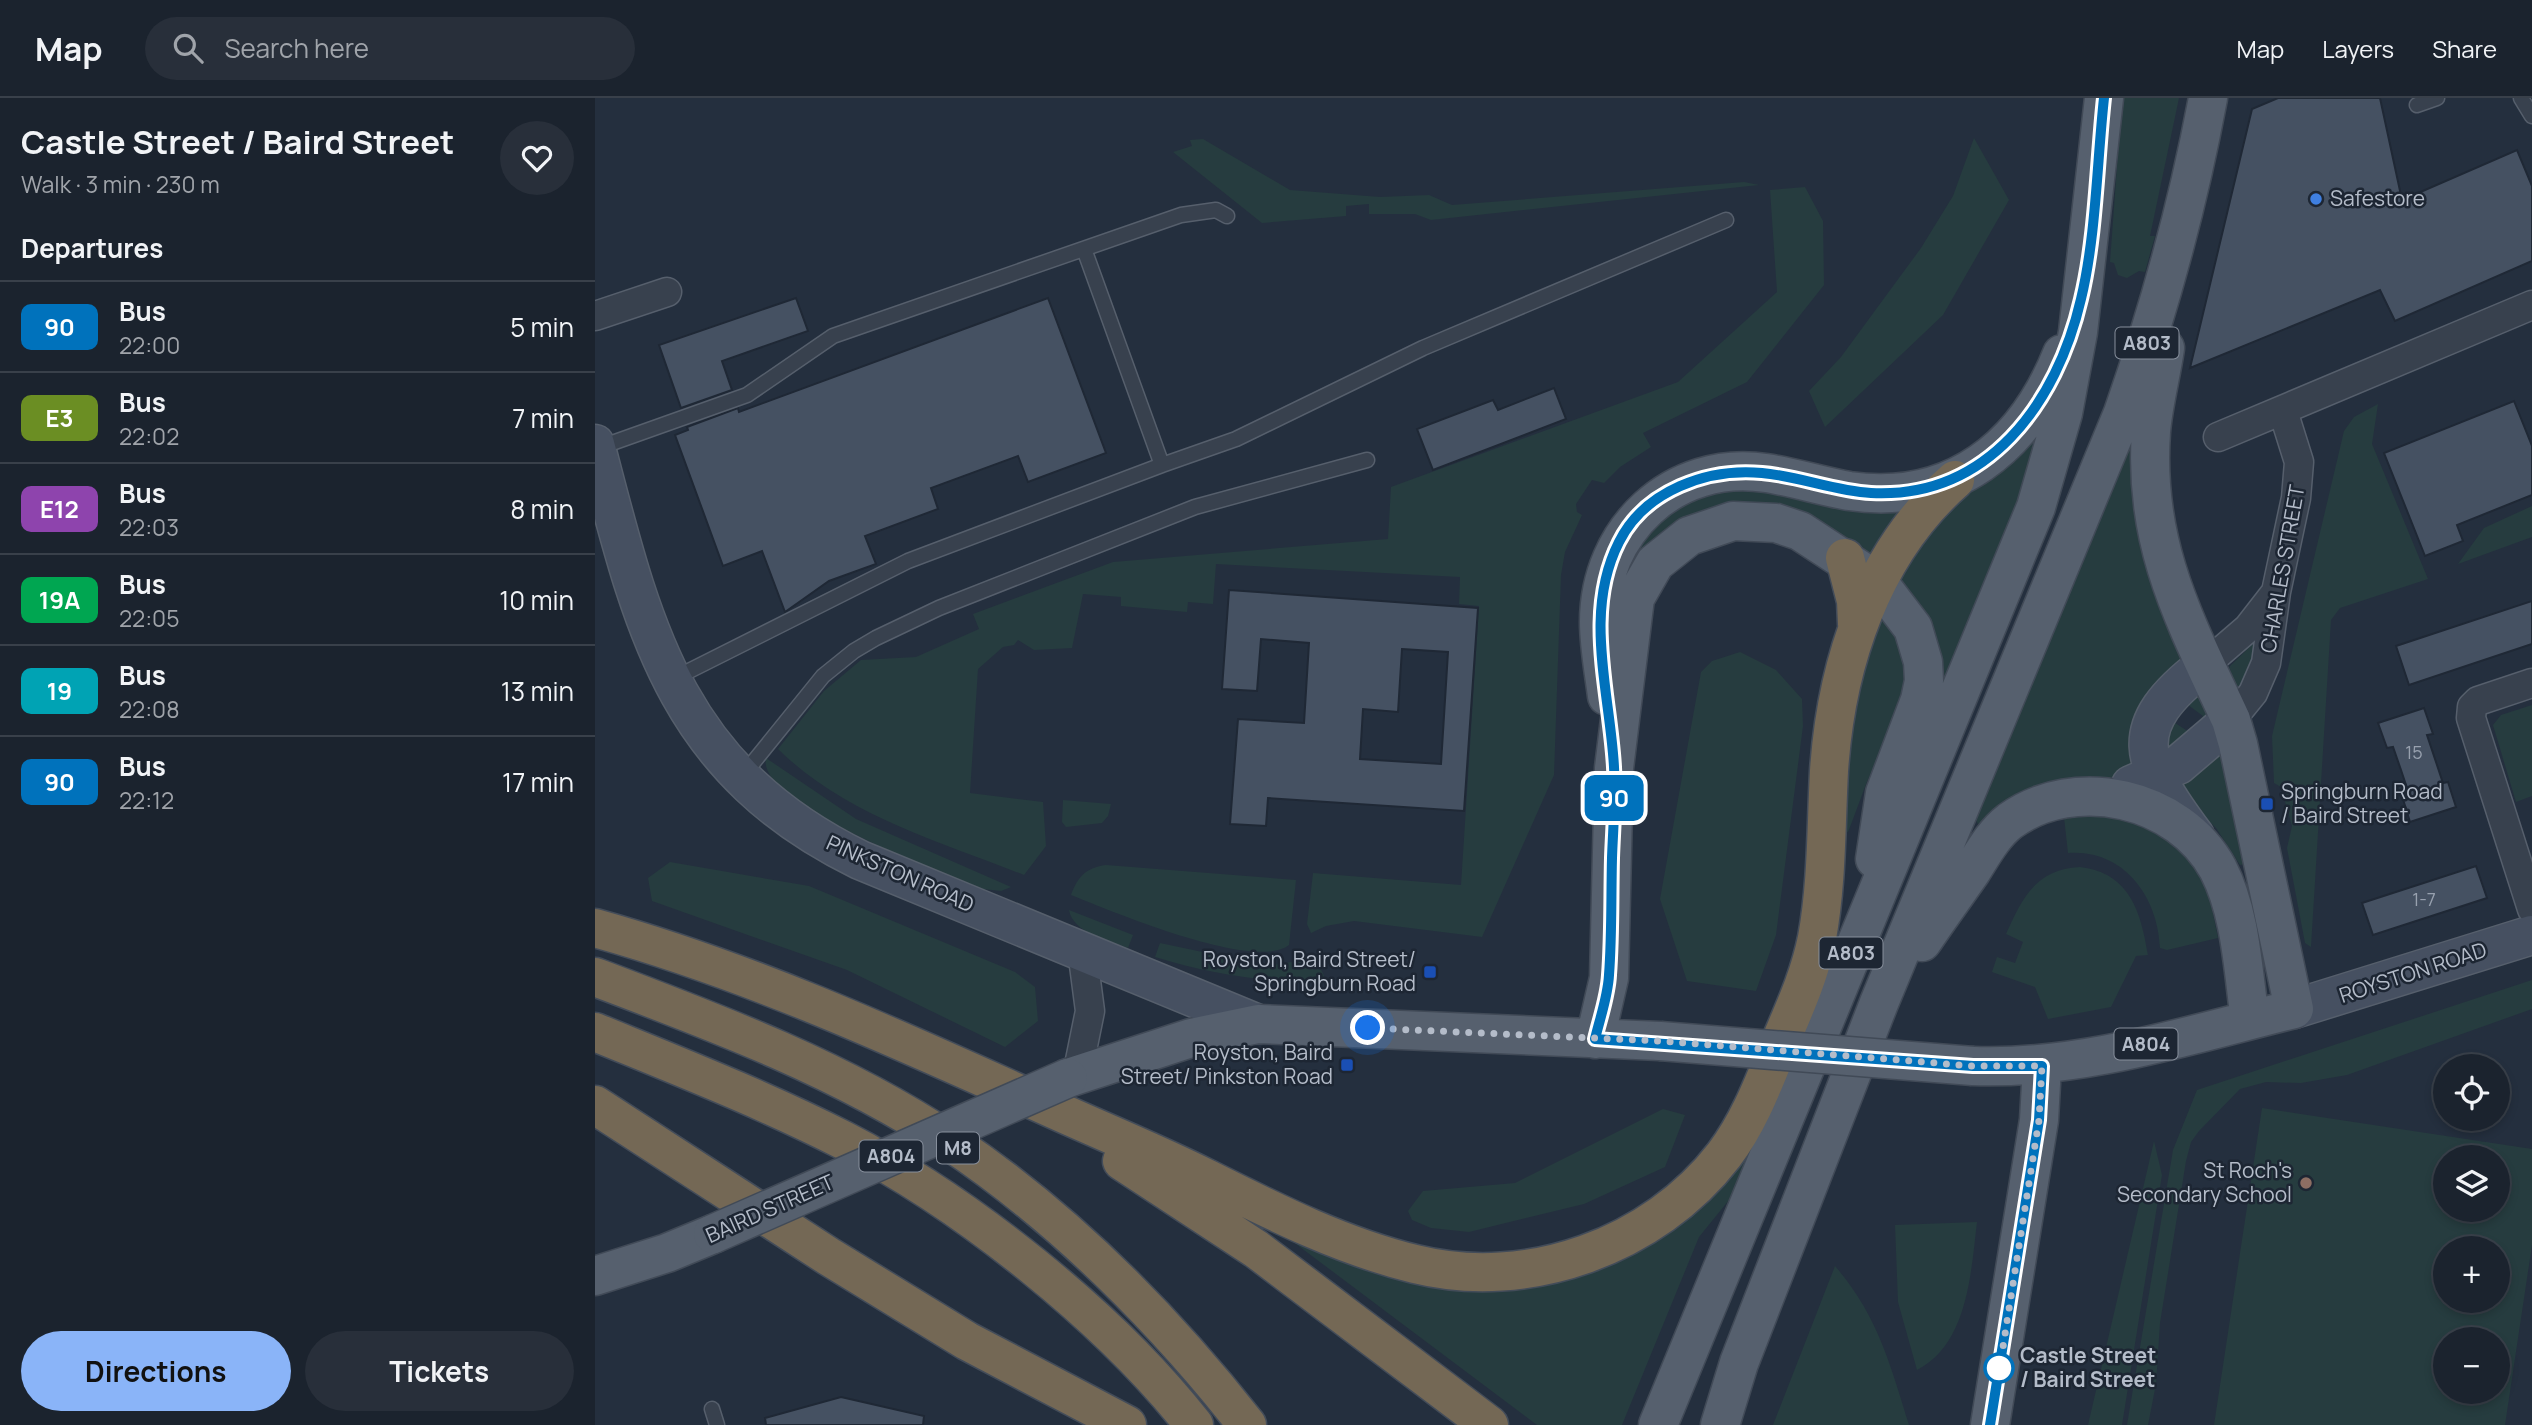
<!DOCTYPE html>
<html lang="en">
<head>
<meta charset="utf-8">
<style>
  body { margin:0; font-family:Manrope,sans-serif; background:#282f3a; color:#f1f3f6; height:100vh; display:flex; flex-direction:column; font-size:26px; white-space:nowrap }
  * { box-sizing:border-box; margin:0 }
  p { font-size:23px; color:#a0a4aa }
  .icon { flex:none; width:38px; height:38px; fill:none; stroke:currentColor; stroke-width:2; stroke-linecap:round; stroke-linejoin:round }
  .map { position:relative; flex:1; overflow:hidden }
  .drawer { display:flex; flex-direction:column; background:#1b232e; width:595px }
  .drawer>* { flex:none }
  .badge { padding:0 14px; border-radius:10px; font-size:24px; line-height:46px }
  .tools { position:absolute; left:1838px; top:956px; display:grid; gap:14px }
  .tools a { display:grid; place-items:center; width:77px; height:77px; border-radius:50%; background:#1b232e; box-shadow:0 4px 10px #0003,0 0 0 2px #39404a; font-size:35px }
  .you { position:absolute; width:35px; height:35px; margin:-18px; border:5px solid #fff; border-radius:50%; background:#1a73e8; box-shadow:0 0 0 10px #1a73e833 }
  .map>.badge { position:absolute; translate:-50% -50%; box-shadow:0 0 0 4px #fff }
  h2 { padding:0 21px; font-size:26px; line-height:63px }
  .round { display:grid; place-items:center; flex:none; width:74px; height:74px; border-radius:37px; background:#282f3a }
  .summary { display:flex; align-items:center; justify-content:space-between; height:119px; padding:0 21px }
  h1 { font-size:33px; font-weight:700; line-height:52px }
  .cta { display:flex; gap:14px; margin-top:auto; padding:14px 21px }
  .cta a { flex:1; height:80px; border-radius:42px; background:#8ab4f8; color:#111; font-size:28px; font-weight:700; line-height:80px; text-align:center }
  .cta a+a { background:#282f3a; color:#f1f3f6 }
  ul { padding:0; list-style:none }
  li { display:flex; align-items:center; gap:21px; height:91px; padding:0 21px; border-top:2px solid #39404a }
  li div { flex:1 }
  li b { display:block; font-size:26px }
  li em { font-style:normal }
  li .badge { min-width:77px; font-weight:700; text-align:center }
  header { display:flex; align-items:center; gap:42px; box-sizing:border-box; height:98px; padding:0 35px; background:#1b232e; border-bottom:2px solid #39404a }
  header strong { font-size:33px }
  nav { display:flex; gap:38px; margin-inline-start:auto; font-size:24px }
  .search { width:490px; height:63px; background:#282f3a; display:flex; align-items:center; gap:18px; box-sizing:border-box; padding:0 24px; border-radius:38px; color:#a0a4aa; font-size:26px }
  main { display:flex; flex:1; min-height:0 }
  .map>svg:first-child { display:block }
  .green { fill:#263c3f; fill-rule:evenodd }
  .building { fill:#455162; stroke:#1f2835; stroke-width:2; fill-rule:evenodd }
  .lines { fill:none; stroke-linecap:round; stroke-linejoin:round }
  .lane-casing { stroke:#565f6c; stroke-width:17 }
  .street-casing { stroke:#565f6c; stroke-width:31 }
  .secondary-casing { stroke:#565f6c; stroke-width:41 }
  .primary-casing { stroke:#414a57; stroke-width:41 }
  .highway-casing { stroke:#434c59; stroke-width:41 }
  .lane { stroke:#38414e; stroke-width:14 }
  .street { stroke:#38414e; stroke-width:28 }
  .secondary { stroke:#465061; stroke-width:38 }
  .primary { stroke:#56606e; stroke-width:38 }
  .highway { stroke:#746855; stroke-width:38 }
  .primary-bridge-casing { stroke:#414a57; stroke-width:41; stroke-linecap:butt }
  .primary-bridge { stroke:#56606e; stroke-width:38 }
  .line-casing { stroke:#fff; stroke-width:16 }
  .line { stroke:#0072bc; stroke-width:10 }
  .walk { stroke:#b4bcc9; stroke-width:7; stroke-dasharray:0 12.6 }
  .shop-dot { fill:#3f7fe0; stroke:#1d2633; stroke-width:2.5 }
  .transit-dot { fill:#1a4fb4; stroke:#1d2633; stroke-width:2.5 }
  .education-dot { fill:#8d6e63; stroke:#1d2633; stroke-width:2.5 }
  .stop-dot { fill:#fff; stroke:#0072bc; stroke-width:3.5 }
  .labels { text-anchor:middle; stroke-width:5; stroke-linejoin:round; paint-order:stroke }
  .number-label { font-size:18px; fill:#98a1af }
  .shield { fill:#1d2633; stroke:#878f9c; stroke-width:2 }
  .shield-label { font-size:19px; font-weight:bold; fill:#b4bcc9 }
  .poi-label { font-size:21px; fill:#b4bcc9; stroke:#1d2633; text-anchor:end }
  .street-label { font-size:21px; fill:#b4bcc9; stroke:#1d2633 }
  .stop-label { font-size:21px; font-weight:bold; fill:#b4bcc9; stroke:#1d2633; text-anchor:start }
</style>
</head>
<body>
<header>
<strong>Map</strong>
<div class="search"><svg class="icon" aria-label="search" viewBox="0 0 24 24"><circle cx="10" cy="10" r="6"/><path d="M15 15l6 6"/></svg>Search here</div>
<nav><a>Map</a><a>Layers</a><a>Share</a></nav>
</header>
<main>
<section class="drawer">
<div class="summary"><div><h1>Castle Street / Baird Street</h1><p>Walk · 3 min · 230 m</p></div><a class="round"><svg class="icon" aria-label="heart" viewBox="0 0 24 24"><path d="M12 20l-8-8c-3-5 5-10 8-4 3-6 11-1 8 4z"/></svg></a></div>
<h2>Departures</h2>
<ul>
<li><span class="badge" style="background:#0072bc;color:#fff">90</span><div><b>Bus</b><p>22:00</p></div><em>5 min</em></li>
<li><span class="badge" style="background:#6b8e23;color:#fff">E3</span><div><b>Bus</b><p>22:02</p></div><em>7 min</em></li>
<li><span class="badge" style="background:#8e44ad;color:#fff">E12</span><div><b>Bus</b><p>22:03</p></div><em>8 min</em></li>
<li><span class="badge" style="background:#00a651;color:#fff">19A</span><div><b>Bus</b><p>22:05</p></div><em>10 min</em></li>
<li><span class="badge" style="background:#00a3b4;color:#fff">19</span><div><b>Bus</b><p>22:08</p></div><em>13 min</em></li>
<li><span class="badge" style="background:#0072bc;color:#fff">90</span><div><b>Bus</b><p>22:12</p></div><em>17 min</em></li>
</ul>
<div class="cta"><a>Directions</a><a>Tickets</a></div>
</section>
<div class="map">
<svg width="1937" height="1327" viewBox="0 0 1937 1327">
  <rect width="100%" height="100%" fill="#242f3e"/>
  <path class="green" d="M 1527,0 L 1584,0 L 1555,138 L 1560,138 L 1550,174 L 1544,173 L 1532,180 L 1523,177 L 1519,165 L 1515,164 Z
    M 1379,40 L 1414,102 L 1348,217 L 1230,329 L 1214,293 L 1246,259 L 1326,150 L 1358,98 Z
    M 608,41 L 695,92 L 785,99 L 834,97 L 857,107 L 1149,84 L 1164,87 L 836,122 L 820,116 L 774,116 L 774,106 L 751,108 L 751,118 L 667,125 L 578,54 L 597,48 L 595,42 Z
    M 1210,89 L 1228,123 L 1229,187 L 1152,284 L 1048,335 L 1056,349 L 1025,369 L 1009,385 L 997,382 L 981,406 L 982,414 L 987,417 L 970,454 L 966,477 L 959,677 L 887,839 L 759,823 L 731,828 L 716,835 L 712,826 L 718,775 L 866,787 L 884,508 L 864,506 L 865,479 L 621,466 L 618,506 L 593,504 L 592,514 L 526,508 L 526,499 L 488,496 L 477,550 L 439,552 L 423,542 L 419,547 L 408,549 L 383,571 L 375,695 L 448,704 L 451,748 L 429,777 C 343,743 250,717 183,651 L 229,593 L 266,562 L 321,559 L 384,531 L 378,516 L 518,464 L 793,441 L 796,389 L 1083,284 L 1182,194 L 1175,92 Z
    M 1783,306 L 1777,346 L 1833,481 L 1745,510 L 1736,522 L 1716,849 L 1710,845 L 1692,750 L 1697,728 L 1686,689 L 1679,685 L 1677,638 L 1749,333 L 1759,319 Z
    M 1431,340 L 1441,347 L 1432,381 L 1345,595 L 1295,481 L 1324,434 Z
    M 1536,340 L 1592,562 L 1544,673 L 1511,681 L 1383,726 L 1381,722 Z
    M 1110,389 L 1319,404 L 1277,466 L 1180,411 L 1025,493 L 1034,449 Z
    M 1937,408 L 1937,439 L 1863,466 L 1889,430 Z
    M 1279,510 C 1332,563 1305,610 1279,668 C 1269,689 1262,712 1253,734 L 1239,732 Z
    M 1662,542 C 1660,559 1654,574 1645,588 L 1641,588 L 1634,569 Z
    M 1145,554 L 1181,572 L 1207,601 L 1208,628 L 1181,837 L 1161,893 L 1092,883 L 1065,801 L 1106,574 L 1117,563 Z
    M 1601,587 L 1617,622 L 1576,657 L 1568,647 L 1574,621 L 1594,634 L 1608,618 L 1585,601 Z
    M 1937,607 L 1937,698 L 1921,704 L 1898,627 L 1906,617 Z
    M 1625,652 L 1650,766 L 1645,767 L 1621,730 L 1587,697 L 1577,680 Z
    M 171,660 L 261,721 L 416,789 L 406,793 L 388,791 C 351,776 160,706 171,660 Z
    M 468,702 L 516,706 L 513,718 L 507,725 L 471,729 L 467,724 Z
    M 1468,710 L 1566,729 L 1605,774 L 1615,801 L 1623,840 L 1572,852 L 1565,850 C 1563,799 1529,751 1473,755 Z
    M 75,764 L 214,788 L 420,874 L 440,889 L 443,923 L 410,949 L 252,872 L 57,803 L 53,780 Z
    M 511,767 L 701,782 L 694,847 C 660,874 516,813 476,797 C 483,778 491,770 511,767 Z
    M 1485,769 C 1535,775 1546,814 1553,857 L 1541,858 L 1516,909 L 1453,921 L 1440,889 L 1397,874 L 1402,859 L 1420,865 L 1428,844 L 1411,836 C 1427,800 1441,771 1485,769 Z
    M 474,812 L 538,837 L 533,850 C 513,842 478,835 474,812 Z
    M 565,845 L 669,867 C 689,869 724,850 730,882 C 672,886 616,876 560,859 Z
    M 1937,882 L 1937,911 L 1752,977 L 1706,985 L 1671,984 L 1645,991 L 1604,1033 L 1596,1044 L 1591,1063 L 1565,1225 L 1561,1286 L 1553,1327 L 1532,1327 L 1578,1052 L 1602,992 Z
    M 1667,1010 L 1937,1051 L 1937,1147 L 1910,1327 L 1619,1327 ZM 1850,1059 L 1902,1059 L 1902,1111 L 1850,1111 ZM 1850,1150 L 1902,1150 L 1902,1202 L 1850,1202 ZM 1850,1241 L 1902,1241 L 1902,1293 L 1850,1293 Z
    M 1068,1011 L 1090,1017 L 1070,1069 L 989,1106 L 874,1134 L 836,1130 L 817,1122 L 813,1113 L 828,1093 L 920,1085 Z
    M 1559,1043 L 1567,1077 L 1527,1327 L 1493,1327 Z
    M 1148,1044 L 1156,1054 L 1134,1102 L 1104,1139 L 1027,1327 L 942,1327 L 685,1134 L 947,1179 Z
    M 1382,1124 C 1376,1174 1373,1246 1322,1272 L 1303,1204 L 1300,1127 Z
    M 1240,1168 C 1283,1218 1295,1266 1314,1327 L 1178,1327 Z"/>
  <path class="building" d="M 1683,0 L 1785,0 L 1807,102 L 1922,52 L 1937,88 L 1937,163 L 1800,223 L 1785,192 L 1595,270 L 1657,11 Z
    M 201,200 L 213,233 L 127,263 L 137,292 L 86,310 L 64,247 Z
    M 453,200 L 511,355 L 433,384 L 423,358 L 336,390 L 343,411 L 270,438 L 281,466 L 234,483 L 190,514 L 167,453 L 128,468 L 80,337 L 93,332 L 92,329 L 143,310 L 144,314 Z
    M 959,290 L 971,321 L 838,372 L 822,331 L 898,302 L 903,312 Z
    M 1919,303 L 1937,348 L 1937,397 L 1862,427 L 1868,443 L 1830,458 L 1789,355 Z
    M 634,492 L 883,510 L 869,713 L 673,700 L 671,728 L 635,726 L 643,621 L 709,625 L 714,545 L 666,541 L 662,593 L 627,591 ZM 807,551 L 853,554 L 846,666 L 765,661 L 768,611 L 803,614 Z
    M 1937,503 L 1937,546 L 1814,587 L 1801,548 Z
    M 1829,610 L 1838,636 L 1832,637 L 1848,685 L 1853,684 L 1861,709 L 1815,724 L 1807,698 L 1814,696 L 1806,672 L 1798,649 L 1792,650 L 1783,625 Z
    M 1881,768 L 1892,800 L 1778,837 L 1767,805 Z
    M 246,1299 L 329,1318 L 328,1327 L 171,1327 L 170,1320 Z"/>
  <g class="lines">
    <defs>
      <path id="lane" d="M 1926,0 L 1937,18
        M 1822,7 L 1842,0
        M 3,350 L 152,297 L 238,238 L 586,117 L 621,112 L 632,118
        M 567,367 L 641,341 L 828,250 L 1131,122
        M 80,580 L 313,463 L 567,367 L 489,151
        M 148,677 L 228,578 L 259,553 L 281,540 L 344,510 L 600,409 L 772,362
        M 117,1311 L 122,1327"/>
      <path id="street" d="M 0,218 L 72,194
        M 1623,339 L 1937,207
        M 1610,567 L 1653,530 L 1681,494
        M 1937,585 L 1883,603 L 1877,609 L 1876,620 L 1937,811
        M 1636,622 L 1658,595 L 1671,565 L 1681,494 L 1701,400 L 1704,364 L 1688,313
        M 482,977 L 495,913 L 487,852"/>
      <path id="secondary" d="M 0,346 C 48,530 79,671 265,762 L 663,926
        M 1536,687 L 1583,667 L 1636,622
        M 1600,738 C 1545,664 1528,629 1610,567
        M 1699,911 L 1937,837"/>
      <path id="primary" d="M 1012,598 C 1009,574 1004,549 1004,524 C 1004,433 1078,361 1171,375 C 1198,379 1226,388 1254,393 C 1358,408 1430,349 1467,256
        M 1327,844 C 1343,820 1360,797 1376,774 C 1387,757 1398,736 1415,723 C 1480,676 1584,699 1623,771 C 1646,815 1648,873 1655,922
        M 1000,941 L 1014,880 L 1019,670 L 1040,500 L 1060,465 L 1094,438 L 1138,423 L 1181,425 L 1205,433 L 1283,484 L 1318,530 L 1328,564 L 1329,583 L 1325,602 L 1290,695 L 1280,761
        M 1378,968 C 1486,972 1594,937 1699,911 L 1643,646 L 1636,622 C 1590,523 1548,447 1556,334 C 1558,307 1566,278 1570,250
        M 473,980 L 596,940 L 663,926 L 1065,943
        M 0,1178 L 72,1155 L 118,1136
        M 1063,1327 L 1441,409 L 1468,315 L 1483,234 L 1509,0
        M 1125,1327 L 1144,1265 L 1284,905 L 1528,315 C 1564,212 1593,107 1613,0
        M 1395,1327 L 1444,1022 L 1447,968"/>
      <path id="highway" d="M 1250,460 L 1261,503 L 1262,526
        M 0,830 C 165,876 320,949 476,1019 C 521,1039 567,1058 611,1080 C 679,1114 746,1148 820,1166 C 933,1194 1059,1148 1129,1057 C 1155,1023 1170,981 1186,942 C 1200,909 1215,876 1222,840 C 1232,785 1231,729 1234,673 C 1241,566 1277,455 1360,382
        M 0,879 C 122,925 245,971 354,1043 C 469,1120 567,1219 652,1327
        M 0,934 C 83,968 167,1001 248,1042 C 371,1105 514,1219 599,1327
        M 0,1007 L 233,1158 L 372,1243 L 532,1327
        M 527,1063 L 661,1151 L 894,1327"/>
    </defs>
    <use href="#lane" class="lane-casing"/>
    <use href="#street" class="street-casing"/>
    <use href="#secondary" class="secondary-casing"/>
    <use href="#primary" class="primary-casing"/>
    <use href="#highway" class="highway-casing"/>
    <use href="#lane" class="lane"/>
    <use href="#street" class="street"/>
    <use href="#secondary" class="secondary"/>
    <use href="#primary" class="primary"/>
    <use href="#highway" class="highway"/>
    <defs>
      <path id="primary-bridge" d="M 1065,943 L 1378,968
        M 118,1136 L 473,980"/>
    </defs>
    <use href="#primary-bridge" class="primary-bridge-casing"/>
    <use href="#primary-bridge" class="primary-bridge"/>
  </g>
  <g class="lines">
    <defs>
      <path id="line" d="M 1395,1327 L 1444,1022 L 1447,968 L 1378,968 L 1000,941 C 1005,920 1013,898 1014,877 C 1017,838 1016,799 1017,760 C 1018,730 1021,699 1019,669 C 1015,594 988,515 1024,444 C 1050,392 1113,370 1167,375 C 1204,378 1239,393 1276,395 C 1393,401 1462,305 1486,201 C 1501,139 1502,64 1509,0"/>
    </defs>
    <use href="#line" class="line-casing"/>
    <use href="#line" class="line"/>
    <path class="walk" d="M 773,930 L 1065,943 L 1378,968 L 1447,968 L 1444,1022 L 1404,1274 L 1404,1270"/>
  </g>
  <circle class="shop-dot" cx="1721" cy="101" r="7"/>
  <g class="transit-dot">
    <rect x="1665" y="699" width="14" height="14" rx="3.5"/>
    <rect x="828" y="867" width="14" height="14" rx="3.5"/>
    <rect x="745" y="960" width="14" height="14" rx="3.5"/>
  </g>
  <circle class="education-dot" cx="1711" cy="1085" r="7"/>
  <circle class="stop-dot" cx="1404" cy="1270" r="14"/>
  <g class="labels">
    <g class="number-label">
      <text x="1819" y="661">15</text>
      <text x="1829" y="808">1-7</text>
    </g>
    <g class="shield">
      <rect x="1520.5" y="229.5" width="63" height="31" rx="5"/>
      <rect x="1224.5" y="839.5" width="63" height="31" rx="5"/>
      <rect x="1519.5" y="930.5" width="63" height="31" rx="5"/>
      <rect x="342" y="1034.5" width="42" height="31" rx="5"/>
      <rect x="264.5" y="1042.5" width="63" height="31" rx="5"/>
    </g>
    <g class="shield-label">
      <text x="1552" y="252">A803</text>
      <text x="1256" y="862">A803</text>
      <text x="1551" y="953">A804</text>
      <text x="363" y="1057">M8</text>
      <text x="296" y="1065">A804</text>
    </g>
    <g class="poi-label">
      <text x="1735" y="108" text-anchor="start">Safestore</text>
      <text x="1686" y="701" text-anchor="start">Springburn Road<tspan x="1686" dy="24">/ Baird Street</tspan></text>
      <text x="821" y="869">Royston, Baird Street/<tspan x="821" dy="24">Springburn Road</tspan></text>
      <text x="738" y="962">Royston, Baird<tspan x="738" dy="24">Street/ Pinkston Road</tspan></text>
      <text x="1697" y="1080">St Roch's<tspan x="1697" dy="24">Secondary School</tspan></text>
    </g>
    <g class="street-label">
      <text transform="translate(1688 471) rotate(-80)" y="7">CHARLES STREET</text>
      <text transform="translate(305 776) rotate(24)" y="7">PINKSTON ROAD</text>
      <text transform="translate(1818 875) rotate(-18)" y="7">ROYSTON ROAD</text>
      <text transform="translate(175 1111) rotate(-24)" y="7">BAIRD STREET</text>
    </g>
    <g class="stop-label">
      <text x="1425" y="1265">Castle Street<tspan x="1425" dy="24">/ Baird Street</tspan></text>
    </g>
  </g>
</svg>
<div class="tools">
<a><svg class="icon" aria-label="locate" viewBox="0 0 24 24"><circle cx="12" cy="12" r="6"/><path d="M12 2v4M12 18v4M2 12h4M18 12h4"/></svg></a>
<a><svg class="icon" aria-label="layers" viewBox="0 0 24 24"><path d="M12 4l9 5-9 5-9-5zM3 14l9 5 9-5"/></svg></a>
<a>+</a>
<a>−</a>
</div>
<div class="you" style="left:773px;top:930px"></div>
<b class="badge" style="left:1019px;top:700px;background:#0072bc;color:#fff">90</b>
</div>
</main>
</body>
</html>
